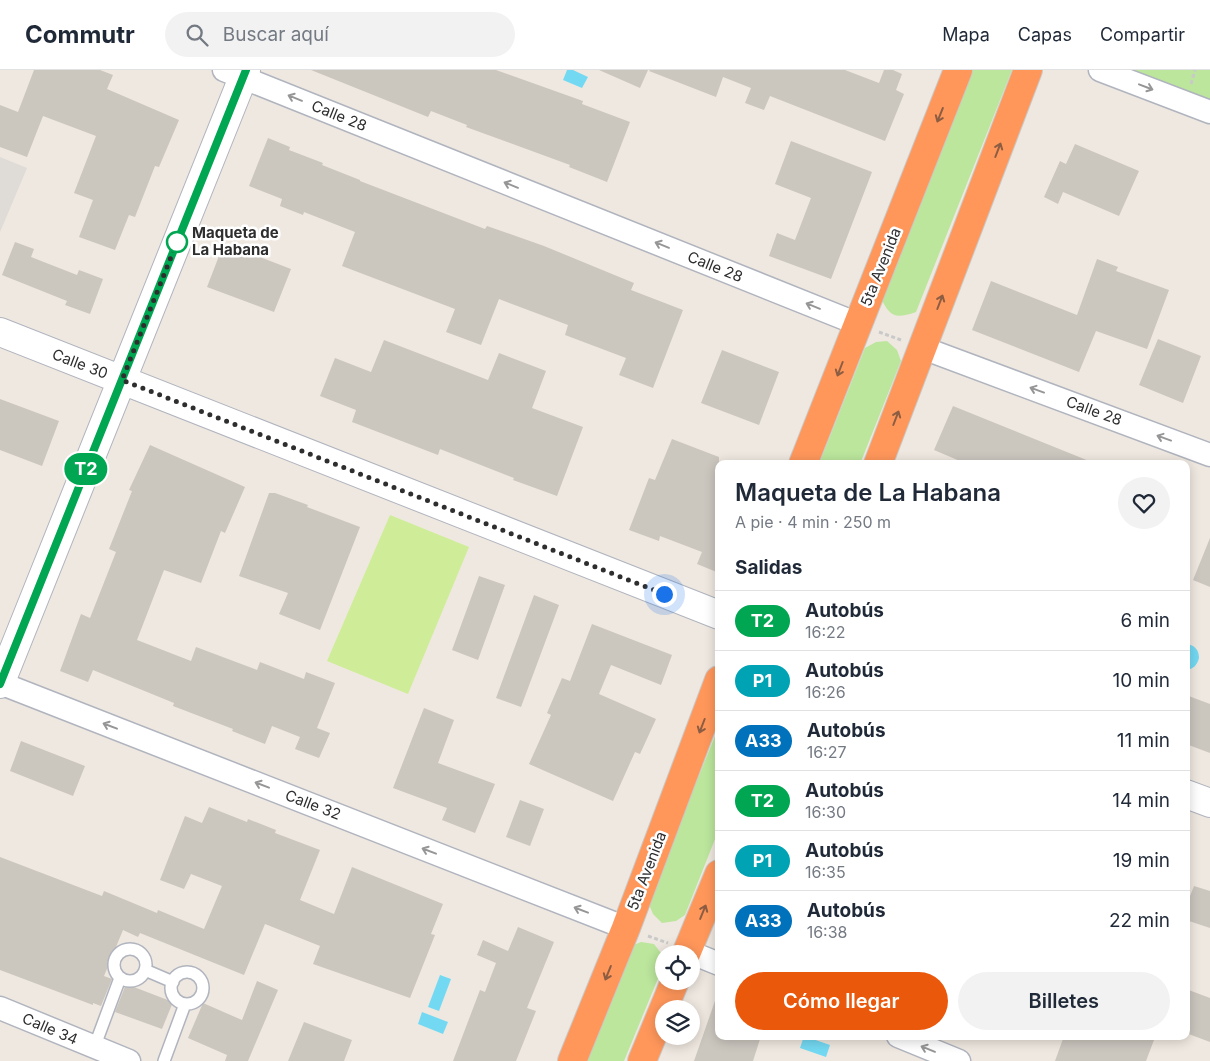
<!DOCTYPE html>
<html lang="es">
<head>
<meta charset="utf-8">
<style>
  body { margin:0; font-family:Inter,sans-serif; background:#f2f2f3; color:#1f2937; height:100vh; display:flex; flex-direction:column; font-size:19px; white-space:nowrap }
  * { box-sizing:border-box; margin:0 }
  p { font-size:16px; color:#747a83 }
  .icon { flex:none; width:28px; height:28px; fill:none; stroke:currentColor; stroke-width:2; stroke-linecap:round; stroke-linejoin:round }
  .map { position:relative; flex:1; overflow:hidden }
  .details { position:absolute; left:715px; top:390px; width:475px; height:580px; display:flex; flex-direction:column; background:#fff; border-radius:10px; box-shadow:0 2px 12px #0003 }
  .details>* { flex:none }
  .badge { padding:0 10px; border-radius:16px; font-size:18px; line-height:32px }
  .controls { position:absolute; left:655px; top:875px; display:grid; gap:10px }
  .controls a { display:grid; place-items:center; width:45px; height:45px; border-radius:50%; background:#fff; box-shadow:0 2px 12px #0003; font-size:25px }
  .you { position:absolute; width:25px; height:25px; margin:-12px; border:4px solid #fff; border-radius:50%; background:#1a73e8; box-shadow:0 0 0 8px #1a73e833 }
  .map>.badge { position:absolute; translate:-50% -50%; box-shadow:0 0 0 2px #fff }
  h2 { padding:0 20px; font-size:19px; line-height:45px }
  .round { display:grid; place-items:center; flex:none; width:52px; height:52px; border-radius:26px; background:#f2f2f3 }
  .headline { display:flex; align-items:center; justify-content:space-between; height:85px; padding:0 20px }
  h1 { font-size:24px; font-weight:600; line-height:38px }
  .button { display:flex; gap:10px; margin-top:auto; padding:10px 20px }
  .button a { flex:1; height:58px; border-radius:30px; background:#ea580c; color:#fff; font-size:20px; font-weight:600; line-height:58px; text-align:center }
  .button a+a { background:#f2f2f3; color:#1f2937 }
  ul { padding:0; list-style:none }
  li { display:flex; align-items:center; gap:15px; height:60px; padding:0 20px; border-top:1px solid #e0e1e3 }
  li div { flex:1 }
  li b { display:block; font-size:19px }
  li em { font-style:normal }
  li .badge { min-width:55px; font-weight:700; text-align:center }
  header { display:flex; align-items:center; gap:30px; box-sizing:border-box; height:70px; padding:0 25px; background:#fff; border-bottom:1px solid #e0e1e3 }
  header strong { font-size:24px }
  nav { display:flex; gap:28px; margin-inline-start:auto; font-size:18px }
  .search { width:350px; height:45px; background:#f2f2f3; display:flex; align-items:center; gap:12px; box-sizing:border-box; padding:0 18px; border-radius:28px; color:#747a83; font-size:19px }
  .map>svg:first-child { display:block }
  .green { fill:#bbe69c }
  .pitch { fill:#cfed98 }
  .plaza { fill:#dfdbd7 }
  .water { fill:#73d9f2 }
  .building { fill:#cbc6be }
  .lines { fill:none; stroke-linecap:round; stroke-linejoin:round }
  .lane-casing { stroke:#b0b4be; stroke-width:14 }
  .street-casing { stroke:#b0b4be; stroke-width:25 }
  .secondary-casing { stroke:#b0b4be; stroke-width:30 }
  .highway-casing { stroke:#c9c9c9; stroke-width:30 }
  .path { stroke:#c9c9c9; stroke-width:3; stroke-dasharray:4 2.5; stroke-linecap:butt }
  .lane { stroke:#fff; stroke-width:11 }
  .street { stroke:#fff; stroke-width:22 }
  .secondary { stroke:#fff; stroke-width:28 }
  .highway { stroke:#ff975b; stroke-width:28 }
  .oneway { stroke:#969696 }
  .oneway2 { stroke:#8c5d42 }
  .line-casing { stroke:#fff; stroke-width:11 }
  .line { stroke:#00a651; stroke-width:8 }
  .walk { stroke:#2e2e2e; stroke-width:5; stroke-dasharray:0 9 }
  .stop-dot { fill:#fff; stroke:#00a651; stroke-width:2.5 }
  .labels { text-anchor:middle; stroke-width:5; stroke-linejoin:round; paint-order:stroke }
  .street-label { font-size:15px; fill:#2e2e2e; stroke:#fff }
  .stop-label { font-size:15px; font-weight:bold; fill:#2e2e2e; stroke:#fff; text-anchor:start }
</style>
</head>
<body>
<header>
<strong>Commutr</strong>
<div class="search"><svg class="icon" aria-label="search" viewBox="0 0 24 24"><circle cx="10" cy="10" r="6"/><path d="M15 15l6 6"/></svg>Buscar aquí</div>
<nav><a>Mapa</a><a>Capas</a><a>Compartir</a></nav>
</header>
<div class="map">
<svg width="1210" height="991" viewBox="0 0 1210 991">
  <rect width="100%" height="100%" fill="#efe8e0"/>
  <path class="green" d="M 970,0 L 1012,0 L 916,242 C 893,250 890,246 879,225 Z
    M 1100,0 L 1210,0 L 1210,42 Z
    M 887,271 L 897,280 L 901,291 L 860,394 L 819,394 L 865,278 L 876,272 Z
    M 719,656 L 719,759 L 685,845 L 676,851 L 662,853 L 653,844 L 648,832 Z
    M 641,872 L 654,874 L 664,887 L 664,894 L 624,991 L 585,991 L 631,876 Z"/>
  <path class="pitch" d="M 390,445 L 469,477 L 408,624 L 327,591 Z"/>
  <path class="plaza" d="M 0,87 L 27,98 L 0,162 Z"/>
  <path class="water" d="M 567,0 L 573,0 L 588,7 L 582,18 L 563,10 Z
    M 1186,574 C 1195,575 1199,580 1199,588 C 1197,595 1194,599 1186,600 Z
    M 440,905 L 451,909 L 439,941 L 428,937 Z
    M 422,942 L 448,952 L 443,964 L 418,954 Z
    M 804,966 L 830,975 L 826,987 L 800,978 Z"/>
  <path class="building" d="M 34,0 L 100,0 L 113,5 L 107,19 L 179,50 L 159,97 L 155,96 L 135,147 L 129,145 L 115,180 L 79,167 L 93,130 L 74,123 L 96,66 L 43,46 L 27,87 L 0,77 L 0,35 L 18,42 Z
    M 311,0 L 496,0 L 583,31 L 582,34 L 630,52 L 607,112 L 569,97 L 570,95 L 466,57 L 467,55 L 431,41 L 428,47 Z
    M 599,0 L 648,0 L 640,18 Z
    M 650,0 L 845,0 L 879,13 L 884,0 L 893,0 L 902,4 L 896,20 L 904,24 L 885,71 L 770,26 L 764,40 L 745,33 L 751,18 L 723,7 L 716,27 L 649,1 Z
    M 268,68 L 290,77 L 289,80 L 323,93 L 322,95 L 360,110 L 360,111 L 485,159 L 487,156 L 544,176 L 634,213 L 631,220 L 683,240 L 653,318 L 619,305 L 626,288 L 565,265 L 568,255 L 499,229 L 481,275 L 446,262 L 455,239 L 342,196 L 355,162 L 304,142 L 303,145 L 280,136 L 282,129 L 249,116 Z
    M 791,71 L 872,102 L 831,209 L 769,186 L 777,163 L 795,170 L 811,128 L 775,114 Z
    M 1075,74 L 1139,101 L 1119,146 L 1063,122 L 1058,134 L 1044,127 L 1060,91 L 1066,94 Z
    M 15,172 L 34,179 L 31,187 L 77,205 L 79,200 L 103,209 L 90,244 L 65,235 L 67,231 L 2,205 Z
    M 224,173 L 291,199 L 274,242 L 207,217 Z
    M 1097,189 L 1118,197 L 1116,201 L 1169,220 L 1147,279 L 1096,261 L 1079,302 L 972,260 L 991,211 L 1077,245 Z
    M 1158,269 L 1201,286 L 1183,333 L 1139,315 Z
    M 384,270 L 488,310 L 499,283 L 546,301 L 532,338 L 583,357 L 557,426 L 513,410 L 514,408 L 440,379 L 438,385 L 352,352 L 356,340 L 320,326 L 335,288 L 371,302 Z
    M 722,280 L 779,302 L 759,355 L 701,333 Z
    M 0,329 L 59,351 L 42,396 L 0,380 Z
    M 953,336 L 1094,393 L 1094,394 L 967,394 L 934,380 Z
    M 672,369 L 719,387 L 719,503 L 697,494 L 702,482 L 660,466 L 659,471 L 629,460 L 649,408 L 655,410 Z
    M 150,375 L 245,417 L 225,463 L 221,461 L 201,513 L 164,500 L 137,570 L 191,591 L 196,577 L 257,600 L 260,592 L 304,609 L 306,602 L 335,613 L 317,658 L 330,663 L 319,688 L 295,679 L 300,667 L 272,656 L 265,674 L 232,661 L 233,659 L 173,636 L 174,633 L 93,600 L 88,612 L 60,601 L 81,544 L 90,548 L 116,482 L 109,479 L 132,421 L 129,420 Z
    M 269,423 L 275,423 L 308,435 L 307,437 L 360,457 L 320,560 L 279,544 L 288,523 L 239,506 Z
    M 1210,468 L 1210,517 L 1193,510 Z
    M 479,506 L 505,515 L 478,590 L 452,580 Z
    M 534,525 L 559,535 L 521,637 L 496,628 Z
    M 592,554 L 672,585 L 661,615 L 611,595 L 599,624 L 656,649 L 640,684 L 635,682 L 613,731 L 529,694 L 551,645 L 547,643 L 562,608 L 570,611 Z
    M 1186,625 L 1210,634 L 1210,683 L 1186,674 Z
    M 424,638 L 454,650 L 438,693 L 495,714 L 475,763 L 442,750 L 447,738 L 393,718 Z
    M 21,671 L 85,696 L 73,726 L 10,701 Z
    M 520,730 L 544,739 L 530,776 L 506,767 Z
    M 209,737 L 247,752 L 248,749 L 276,760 L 275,763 L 320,780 L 300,830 L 334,844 L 352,797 L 443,834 L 431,864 L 435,865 L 410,928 L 313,894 L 320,876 L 265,854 L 244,905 L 140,863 L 138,867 L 123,860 L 104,906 L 112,909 L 101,936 L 93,933 L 93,935 L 0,900 L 0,787 L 102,826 L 104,821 L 157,843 L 158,840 L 204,859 L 222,816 L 191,804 L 184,819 L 160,810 L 185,746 L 202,753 Z
    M 1194,816 L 1210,821 L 1210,858 L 1186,850 L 1186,836 Z
    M 518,857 L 554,872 L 527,938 L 536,941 L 516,991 L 453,991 L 480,920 L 485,922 L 496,893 L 477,885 L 483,870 L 508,881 Z
    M 257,911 L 278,920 L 248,991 L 225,991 L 227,985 L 188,968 L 203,933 L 242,950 Z
    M 126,914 L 173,932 L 162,959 L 115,942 Z
    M 1186,919 L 1210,928 L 1210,972 L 1186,963 Z
    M 716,928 L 719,928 L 719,966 L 761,966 L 753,991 L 694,991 Z
    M 304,952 L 352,970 L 344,991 L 288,991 Z
    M 1064,966 L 1144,966 L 1154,970 L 1146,991 L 1055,991 Z"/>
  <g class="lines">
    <defs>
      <path id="lane" d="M114 895a16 16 0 1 1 32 0a16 16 0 1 1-32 0Z
        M 145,900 L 173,912
        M171 918a16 16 0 1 1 32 0a16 16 0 1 1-32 0Z
        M 94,978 L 120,908
        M 164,991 L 185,934"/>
      <path id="street" d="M 224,0 L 858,254
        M 1100,0 L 1210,42
        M 923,278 L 1210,385
        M 0,613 L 626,858
        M 687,881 L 719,894
        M 0,938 L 129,991
        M 898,966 L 959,991"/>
      <path id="secondary" d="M 0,262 L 719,545
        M 0,614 L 246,0
        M 1186,724 L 1210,733"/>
      <path id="highway" d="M 803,394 L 958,0
        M 878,394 L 1028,0
        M 686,884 L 719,804
        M 572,991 L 626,858 L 719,610
        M 642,991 L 675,911"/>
    </defs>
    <use href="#lane" class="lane-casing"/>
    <use href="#street" class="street-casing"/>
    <use href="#secondary" class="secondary-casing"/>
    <use href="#highway" class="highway-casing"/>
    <path class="path" d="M 1191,14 L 1195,0
      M 879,262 L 901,270
      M 648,866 L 668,873"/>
    <use href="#lane" class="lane"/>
    <use href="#street" class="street"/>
    <use href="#secondary" class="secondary"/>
    <use href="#highway" class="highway"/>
  </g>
  <defs><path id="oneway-shaft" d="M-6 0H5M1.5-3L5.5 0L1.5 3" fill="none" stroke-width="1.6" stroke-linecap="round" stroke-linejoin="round" transform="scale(1.25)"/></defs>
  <g class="oneway">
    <use href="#oneway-shaft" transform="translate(1146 17) rotate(21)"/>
    <use href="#oneway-shaft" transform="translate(295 28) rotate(-158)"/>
    <use href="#oneway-shaft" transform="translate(511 115) rotate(-158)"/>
    <use href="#oneway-shaft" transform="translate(662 175) rotate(-158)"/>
    <use href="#oneway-shaft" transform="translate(813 236) rotate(-158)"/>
    <use href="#oneway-shaft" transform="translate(1037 320) rotate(-160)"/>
    <use href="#oneway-shaft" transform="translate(1164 368) rotate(-160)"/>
    <use href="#oneway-shaft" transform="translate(110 656) rotate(-159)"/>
    <use href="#oneway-shaft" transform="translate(262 715) rotate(-159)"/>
    <use href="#oneway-shaft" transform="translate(429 781) rotate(-159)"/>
    <use href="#oneway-shaft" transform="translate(581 840) rotate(-159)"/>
    <use href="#oneway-shaft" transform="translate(928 979) rotate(-158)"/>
  </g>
  <g class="oneway2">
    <use href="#oneway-shaft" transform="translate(940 45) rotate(112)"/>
    <use href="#oneway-shaft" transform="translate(998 80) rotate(-69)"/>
    <use href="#oneway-shaft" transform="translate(940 232) rotate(-69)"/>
    <use href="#oneway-shaft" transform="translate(840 299) rotate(111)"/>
    <use href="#oneway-shaft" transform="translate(896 348) rotate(-69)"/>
    <use href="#oneway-shaft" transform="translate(702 656) rotate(111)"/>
    <use href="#oneway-shaft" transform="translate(703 842) rotate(-68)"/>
    <use href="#oneway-shaft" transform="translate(608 903) rotate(112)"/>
  </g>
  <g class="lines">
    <defs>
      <path id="line" d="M 0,614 L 246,0"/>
    </defs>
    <use href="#line" class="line-casing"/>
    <use href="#line" class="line"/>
    <path class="walk" d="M 177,172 L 122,310 L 664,524"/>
  </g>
  <circle class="stop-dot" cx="177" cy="172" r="10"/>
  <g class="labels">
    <g class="street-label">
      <text transform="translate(339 46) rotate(22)" y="5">Calle 28</text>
      <text transform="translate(715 197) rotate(22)" y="5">Calle 28</text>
      <text transform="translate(881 197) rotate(-68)" y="5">5ta Avenida</text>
      <text transform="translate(80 294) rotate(21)" y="5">Calle 30</text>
      <text transform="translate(1094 341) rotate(20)" y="5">Calle 28</text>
      <text transform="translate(313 735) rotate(21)" y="5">Calle 32</text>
      <text transform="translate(647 801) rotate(-69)" y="5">5ta Avenida</text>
      <text transform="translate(50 959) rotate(23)" y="5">Calle 34</text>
    </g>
    <g class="stop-label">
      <text x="192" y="168">Maqueta de<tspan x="192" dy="17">La Habana</tspan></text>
    </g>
  </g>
</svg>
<div class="controls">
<a><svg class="icon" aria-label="locate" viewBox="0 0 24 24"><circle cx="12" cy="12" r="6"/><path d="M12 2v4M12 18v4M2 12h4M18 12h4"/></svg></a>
<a><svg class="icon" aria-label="layers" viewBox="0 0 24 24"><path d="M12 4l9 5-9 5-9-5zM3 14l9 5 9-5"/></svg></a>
</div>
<div class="you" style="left:664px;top:524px"></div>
<b class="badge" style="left:86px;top:399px;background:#00a651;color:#fff">T2</b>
<section class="details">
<div class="headline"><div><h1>Maqueta de La Habana</h1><p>A pie · 4 min · 250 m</p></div><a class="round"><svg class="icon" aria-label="heart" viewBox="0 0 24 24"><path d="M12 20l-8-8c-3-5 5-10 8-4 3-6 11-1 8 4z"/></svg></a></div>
<h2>Salidas</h2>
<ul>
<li><span class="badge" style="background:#00a651;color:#fff">T2</span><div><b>Autobús</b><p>16:22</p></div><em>6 min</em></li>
<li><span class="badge" style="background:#00a3b4;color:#fff">P1</span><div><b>Autobús</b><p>16:26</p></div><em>10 min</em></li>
<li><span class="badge" style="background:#0072bc;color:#fff">A33</span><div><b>Autobús</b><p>16:27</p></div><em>11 min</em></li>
<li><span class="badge" style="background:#00a651;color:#fff">T2</span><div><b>Autobús</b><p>16:30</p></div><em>14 min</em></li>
<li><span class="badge" style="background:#00a3b4;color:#fff">P1</span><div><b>Autobús</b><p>16:35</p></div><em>19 min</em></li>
<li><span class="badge" style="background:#0072bc;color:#fff">A33</span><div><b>Autobús</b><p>16:38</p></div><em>22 min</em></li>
</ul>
<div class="button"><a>Cómo llegar</a><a>Billetes</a></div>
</section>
</div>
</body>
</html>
